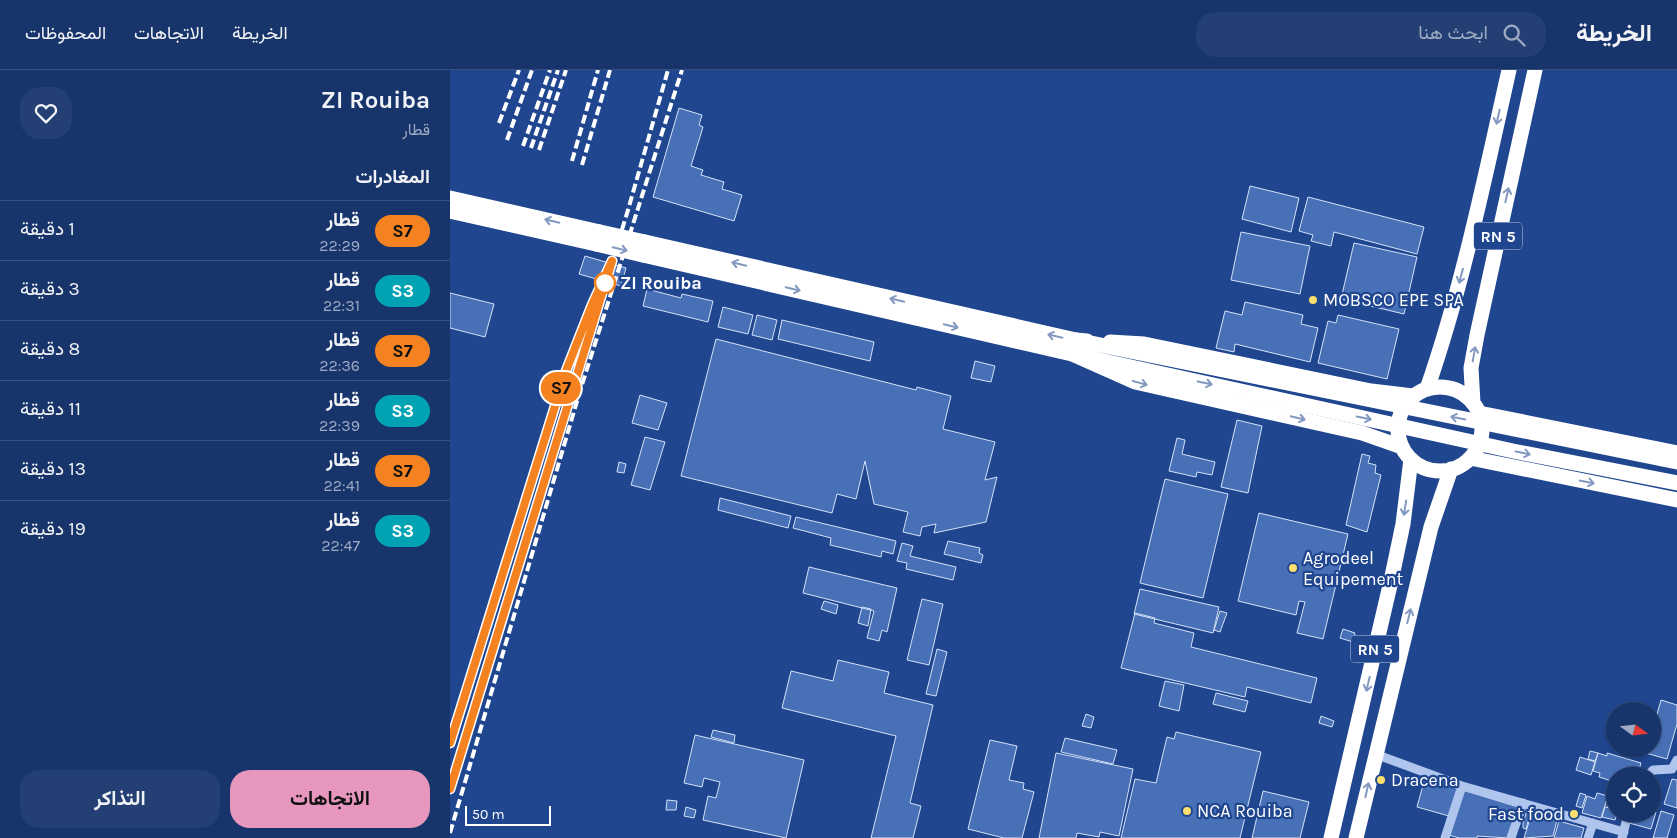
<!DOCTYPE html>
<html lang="ar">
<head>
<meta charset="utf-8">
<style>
  body { margin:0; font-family:Karla,Vazirmatn,sans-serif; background:#243f73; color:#f1f3f6; direction:rtl; height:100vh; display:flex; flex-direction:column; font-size:19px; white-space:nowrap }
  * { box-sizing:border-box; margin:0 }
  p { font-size:16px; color:#9eaac1 }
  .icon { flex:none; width:28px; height:28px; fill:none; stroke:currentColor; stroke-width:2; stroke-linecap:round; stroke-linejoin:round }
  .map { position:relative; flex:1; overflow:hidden; direction:ltr }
  .panel { display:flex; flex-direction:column; background:#17346b; width:450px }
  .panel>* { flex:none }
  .badge { padding:0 10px; border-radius:16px; font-size:18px; line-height:32px }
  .needle { width:32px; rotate:105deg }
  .tools { position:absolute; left:1156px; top:632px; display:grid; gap:10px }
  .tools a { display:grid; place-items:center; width:55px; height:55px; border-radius:50%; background:#17346b; box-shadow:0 1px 4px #0004,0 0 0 1px #364f7e; font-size:25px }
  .scale { position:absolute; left:15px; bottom:12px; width:86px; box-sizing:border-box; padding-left:5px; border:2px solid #fff; border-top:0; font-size:14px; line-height:18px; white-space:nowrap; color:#fff; -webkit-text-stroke:4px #1f468f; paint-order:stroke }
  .map>.badge { position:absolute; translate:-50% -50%; box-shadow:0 0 0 2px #fff }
  h2 { padding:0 20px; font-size:19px; line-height:45px }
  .round { display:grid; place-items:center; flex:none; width:52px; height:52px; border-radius:20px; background:#243f73 }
  .headline { display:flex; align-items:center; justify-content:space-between; height:85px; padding:0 20px }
  h1 { font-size:24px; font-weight:700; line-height:38px }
  .action { display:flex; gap:10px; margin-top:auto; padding:10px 20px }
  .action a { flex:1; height:58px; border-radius:20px; background:#e797bd; color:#111; font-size:20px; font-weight:700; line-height:58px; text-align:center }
  .action a+a { background:#243f73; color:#f1f3f6 }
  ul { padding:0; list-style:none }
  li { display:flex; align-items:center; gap:15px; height:60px; padding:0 20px; border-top:1px solid #364f7e }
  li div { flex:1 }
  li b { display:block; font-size:19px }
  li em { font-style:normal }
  li .badge { min-width:55px; font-weight:700; text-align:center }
  header { display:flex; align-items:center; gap:30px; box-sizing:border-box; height:70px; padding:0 25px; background:#17346b; border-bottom:1px solid #364f7e }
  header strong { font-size:24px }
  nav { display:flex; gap:28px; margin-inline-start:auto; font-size:18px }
  .search { width:350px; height:45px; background:#243f73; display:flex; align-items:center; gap:12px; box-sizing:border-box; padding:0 18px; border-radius:20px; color:#9eaac1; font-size:19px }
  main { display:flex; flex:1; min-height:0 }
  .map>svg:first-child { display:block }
  .building { fill:#4870b7; stroke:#d4e2f9 }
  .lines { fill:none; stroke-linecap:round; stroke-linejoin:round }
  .minor { stroke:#afc5ed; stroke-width:9 }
  .highway { stroke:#fff; stroke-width:15 }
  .rail { stroke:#fff; stroke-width:4; stroke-dasharray:9 4; stroke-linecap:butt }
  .highway-bridge { stroke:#fff; stroke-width:15 }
  .oneway { stroke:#8499c1 }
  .line-casing { stroke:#fff; stroke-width:11 }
  .line { stroke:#f58220; stroke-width:8 }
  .stop-dot { fill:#fff; stroke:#f58220; stroke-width:2.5 }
  .poi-dot { fill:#fadf6f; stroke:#1f468f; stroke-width:2 }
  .labels { text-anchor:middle; stroke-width:4.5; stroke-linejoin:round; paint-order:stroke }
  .shield { fill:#1f468f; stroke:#bcc8dd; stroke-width:1 }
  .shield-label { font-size:16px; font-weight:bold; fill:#fff }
  .stop-label { font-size:18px; font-weight:bold; fill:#fff; stroke:#1f468f; text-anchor:start }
  .poi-label { font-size:18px; fill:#fff; stroke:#1f468f; text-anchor:start }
</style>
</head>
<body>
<header>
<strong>الخريطة</strong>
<div class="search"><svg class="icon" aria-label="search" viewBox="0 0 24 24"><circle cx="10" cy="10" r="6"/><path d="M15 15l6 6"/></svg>ابحث هنا</div>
<nav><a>الخريطة</a><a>الاتجاهات</a><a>المحفوظات</a></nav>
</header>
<main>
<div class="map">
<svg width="1227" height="768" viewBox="0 0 1227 768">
  <rect width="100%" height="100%" fill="#1f468f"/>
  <path class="building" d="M 229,38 L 252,45 L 249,55 L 253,57 L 241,96 L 253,100 L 251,105 L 274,112 L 272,119 L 292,125 L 284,151 L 203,127 Z
    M 800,116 L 849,128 L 841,162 L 792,149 Z
    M 858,127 L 974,157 L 967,184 L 884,162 L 881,176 L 861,171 L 863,165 L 849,161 Z
    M 791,162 L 860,176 L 850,224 L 781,210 Z
    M 904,173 L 967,187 L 954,244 L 891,229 Z
    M 135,186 L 176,198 L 171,216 L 129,204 Z
    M 197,219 L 231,228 L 232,224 L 263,231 L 258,252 L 193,236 Z
    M 0,223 L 44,234 L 35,267 L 0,258 Z
    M 795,232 L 853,245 L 851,254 L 868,258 L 860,292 L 785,274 L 784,282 L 766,278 L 775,241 L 792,245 Z
    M 273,237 L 303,245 L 298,264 L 268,257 Z
    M 307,245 L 327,250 L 322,270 L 302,265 Z
    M 888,245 L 949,259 L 937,309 L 868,293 L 878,251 L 886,253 Z
    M 332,250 L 424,272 L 420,291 L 328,269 Z
    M 266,269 L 466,320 L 467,317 L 501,326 L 493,359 L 545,372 L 535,410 L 547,407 L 536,452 L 484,463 L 486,454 L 472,457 L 470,466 L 453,462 L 458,442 L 424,434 L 415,391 L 406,429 L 387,424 L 382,443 L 231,406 Z
    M 525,291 L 545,296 L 541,312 L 521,308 Z
    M 190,325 L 217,333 L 208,360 L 182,353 Z
    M 787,350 L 812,356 L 798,423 L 771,417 Z
    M 195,367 L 215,372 L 200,420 L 181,415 Z
    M 727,368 L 735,370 L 732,384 L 765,392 L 762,405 L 747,402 L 746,407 L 719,401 Z
    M 912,384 L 920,386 L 918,393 L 926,395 L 925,403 L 931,405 L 917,462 L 896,455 Z
    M 169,392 L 176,394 L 174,403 L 167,402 Z
    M 715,409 L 778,424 L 753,528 L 690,513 Z
    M 270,428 L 341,446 L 338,458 L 268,440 Z
    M 809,443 L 898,464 L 873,569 L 847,563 L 855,532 L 849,531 L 846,545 L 788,531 Z
    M 346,447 L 446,471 L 443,484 L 432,481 L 431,487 L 380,475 L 381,468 L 343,458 Z
    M 498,471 L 530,478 L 529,483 L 533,485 L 531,493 L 494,484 Z
    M 452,473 L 463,476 L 460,486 L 506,497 L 503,510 L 456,499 L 457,493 L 447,491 Z
    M 359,497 L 447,518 L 437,562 L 432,560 L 429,571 L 417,568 L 424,541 L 353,523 Z
    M 690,519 L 769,537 L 763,563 L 684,544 Z
    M 472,529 L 493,534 L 479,595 L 457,590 Z
    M 374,531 L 388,535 L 386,544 L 371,539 Z
    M 412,537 L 421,539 L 418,556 L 408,553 Z
    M 770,541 L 777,543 L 770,562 L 764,560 Z
    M 685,543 L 705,548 L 704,553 L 744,563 L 741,577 L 867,608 L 861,633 L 797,617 L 795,627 L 671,598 Z
    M 893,559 L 905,563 L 903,572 L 890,568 Z
    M 487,579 L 497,582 L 486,626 L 476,624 Z
    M 388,590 L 439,602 L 434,623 L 483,635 L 460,733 L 471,736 L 463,768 L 421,768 L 446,666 L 332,638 L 341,601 L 383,611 Z
    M 715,611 L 734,615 L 729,641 L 709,636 Z
    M 766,623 L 798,631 L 795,642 L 763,634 Z
    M 1211,630 L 1227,635 L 1227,654 L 1217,689 L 1181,679 L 1202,679 L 1202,643 L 1207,644 Z
    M 636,644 L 644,647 L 641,658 L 632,656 Z
    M 871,646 L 884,651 L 882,657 L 869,653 Z
    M 263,660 L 285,665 L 284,673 L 261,667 Z
    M 726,662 L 811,682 L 790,768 L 671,768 L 685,709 L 706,713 L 717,667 L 724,669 Z
    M 245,665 L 354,690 L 336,768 L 253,750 L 258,726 L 266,728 L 270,712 L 254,708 L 252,717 L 234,713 Z
    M 615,668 L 667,680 L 663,694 L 611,682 Z
    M 540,670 L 567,676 L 559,710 L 574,713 L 573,719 L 584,722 L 572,768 L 554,768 L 518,759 Z
    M 1140,681 L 1148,683 L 1145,691 L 1138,689 Z
    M 606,683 L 683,699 L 669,766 L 650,762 L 649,767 L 627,763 L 626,768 L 589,768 Z
    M 1148,683 L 1157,686 L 1157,683 L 1191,693 L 1187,706 L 1165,706 L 1165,712 L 1149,707 L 1150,703 L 1143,701 Z
    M 1130,687 L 1145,692 L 1141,705 L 1126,700 Z
    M 975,708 L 1008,717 L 999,746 L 967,737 Z
    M 1222,709 L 1227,710 L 1227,738 L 1214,734 Z
    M 1013,720 L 1068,737 L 1059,768 L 1027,766 L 1027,768 L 1009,768 L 999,765 Z
    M 813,721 L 859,732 L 850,768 L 802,768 Z
    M 1130,723 L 1136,725 L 1132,738 L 1126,736 Z
    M 1147,723 L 1158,726 L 1151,748 L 1132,743 L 1137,726 L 1145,729 Z
    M 1160,724 L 1165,726 L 1165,738 L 1157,736 Z
    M 217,730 L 227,731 L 226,740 L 216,740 Z
    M 236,737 L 246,740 L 244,748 L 234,746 Z
    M 1155,737 L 1165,739 L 1165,744 L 1167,744 L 1165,750 L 1152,747 Z
    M 1077,740 L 1081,741 L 1076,759 L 1073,758 L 1073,754 Z
    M 1202,741 L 1206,742 L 1201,759 L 1179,753 L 1181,744 L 1202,744 Z
    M 1211,741 L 1224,745 L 1217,768 L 1203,768 Z
    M 1082,742 L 1107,750 L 1103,766 L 1074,768 Z
    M 1109,751 L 1134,758 L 1131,768 L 1104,768 Z"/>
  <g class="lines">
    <path class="minor" d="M 925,684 L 1012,716 L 1174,762
      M 1198,706 L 1203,700 L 1222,699 L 1227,690
      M 995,768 L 1012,716
      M 1061,768 L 1073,733
      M 1138,768 L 1143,753
      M 1172,768 L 1178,744"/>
    <path class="highway" d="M 0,128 L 150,162
      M 0,141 L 146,174
      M 195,172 L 626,270 L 637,271
      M 193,185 L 622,284 L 685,312 L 912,363 L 952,377
      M 660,272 L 694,274 L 921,321 L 963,326
      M948 359a42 42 0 1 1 84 0a42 42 0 1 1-84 0Z
      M 977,319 C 1013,215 1035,107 1059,0
      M 1023,333 L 1021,298 L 1027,265 L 1085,0
      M 1029,343 L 1227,383
      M 1020,388 L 1227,430
      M 881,768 L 941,511 L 953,454 L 961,389
      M 906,768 L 981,457 L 1001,399"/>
    <path class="rail" d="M 49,53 L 69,0
      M 57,70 L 82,0
      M 73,76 L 100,0
      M 81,78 L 108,0
      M 89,80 L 116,0
      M 122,91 L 148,0
      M 132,95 L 160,0
      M 0,673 L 116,301 L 141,235
      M 0,719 L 178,140 L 218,0
      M 0,763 L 130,321 L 232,0"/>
    <path class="highway-bridge" d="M 150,162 L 195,172
      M 146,174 L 193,185
      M 626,270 L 1227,392
      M 622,284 L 1063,381 L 1227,413"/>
  </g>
  <defs><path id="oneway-shaft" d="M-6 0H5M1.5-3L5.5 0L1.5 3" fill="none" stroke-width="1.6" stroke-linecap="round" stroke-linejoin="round" transform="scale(1.25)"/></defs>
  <g class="oneway">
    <use href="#oneway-shaft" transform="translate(1048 47) rotate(103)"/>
    <use href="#oneway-shaft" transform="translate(1057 125) rotate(-77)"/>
    <use href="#oneway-shaft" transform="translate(102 151) rotate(-167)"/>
    <use href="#oneway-shaft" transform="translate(170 179) rotate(13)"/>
    <use href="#oneway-shaft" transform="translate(289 194) rotate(-167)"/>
    <use href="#oneway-shaft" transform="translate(1011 206) rotate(105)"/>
    <use href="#oneway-shaft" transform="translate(343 219) rotate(13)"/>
    <use href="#oneway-shaft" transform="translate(447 230) rotate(-167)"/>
    <use href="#oneway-shaft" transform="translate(501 256) rotate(13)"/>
    <use href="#oneway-shaft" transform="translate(605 266) rotate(-167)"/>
    <use href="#oneway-shaft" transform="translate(1024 284) rotate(-80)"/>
    <use href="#oneway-shaft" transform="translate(690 313) rotate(15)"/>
    <use href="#oneway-shaft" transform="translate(755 313) rotate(12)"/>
    <use href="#oneway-shaft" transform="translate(848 348) rotate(13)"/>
    <use href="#oneway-shaft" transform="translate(914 348) rotate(12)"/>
    <use href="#oneway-shaft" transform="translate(1008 348) rotate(-169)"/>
    <use href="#oneway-shaft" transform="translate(1073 383) rotate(11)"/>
    <use href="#oneway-shaft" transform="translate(1137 412) rotate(11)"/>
    <use href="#oneway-shaft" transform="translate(955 438) rotate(99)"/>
    <use href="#oneway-shaft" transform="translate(959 546) rotate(-76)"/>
    <use href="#oneway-shaft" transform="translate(918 614) rotate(103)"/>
    <use href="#oneway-shaft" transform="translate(917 720) rotate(-77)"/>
  </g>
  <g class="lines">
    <defs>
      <path id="line" d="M 0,673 L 116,301 L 142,235 L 162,191 L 0,719"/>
    </defs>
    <use href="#line" class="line-casing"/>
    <use href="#line" class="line"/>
  </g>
  <circle class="stop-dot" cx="155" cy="213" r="10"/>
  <g class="poi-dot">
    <circle cx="863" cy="230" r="5"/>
    <circle cx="843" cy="498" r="5"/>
    <circle cx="931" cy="710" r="5"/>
    <circle cx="737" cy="741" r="5"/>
    <circle cx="1124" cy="744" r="5"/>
  </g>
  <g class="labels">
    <g class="shield">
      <rect x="1024" y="152.5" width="48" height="27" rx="4"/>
      <rect x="901" y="565.5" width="48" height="27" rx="4"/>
    </g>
    <g class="shield-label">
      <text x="1048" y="172">RN 5</text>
      <text x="925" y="585">RN 5</text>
    </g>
    <g class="stop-label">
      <text x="170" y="219">ZI Rouiba</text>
    </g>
    <g class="poi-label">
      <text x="873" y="236">MOBSCO EPE SPA</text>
      <text x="853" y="494">Agrodeel<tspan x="853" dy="21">Equipement</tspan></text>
      <text x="941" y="716">Dracena</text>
      <text x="747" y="747">NCA Rouiba</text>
      <text x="1114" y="750" text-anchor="end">Fast food</text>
    </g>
  </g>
</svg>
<div class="tools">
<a><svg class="needle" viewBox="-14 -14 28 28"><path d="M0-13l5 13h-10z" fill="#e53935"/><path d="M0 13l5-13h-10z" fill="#9eaac1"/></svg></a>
<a><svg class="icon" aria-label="locate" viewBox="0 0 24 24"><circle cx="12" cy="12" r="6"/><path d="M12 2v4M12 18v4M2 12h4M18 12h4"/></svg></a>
</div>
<div class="scale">50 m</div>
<b class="badge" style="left:111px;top:318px;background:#f58220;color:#111">S7</b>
</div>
<section class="panel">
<div class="headline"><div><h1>ZI Rouiba</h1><p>قطار</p></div><a class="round"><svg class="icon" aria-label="heart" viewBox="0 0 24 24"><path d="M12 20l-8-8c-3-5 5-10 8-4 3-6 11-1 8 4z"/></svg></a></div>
<h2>المغادرات</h2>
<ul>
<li><span class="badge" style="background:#f58220;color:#111">S7</span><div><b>قطار</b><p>22:29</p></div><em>1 دقيقة</em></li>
<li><span class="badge" style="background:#00a3b4;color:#fff">S3</span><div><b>قطار</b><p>22:31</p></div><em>3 دقيقة</em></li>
<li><span class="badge" style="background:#f58220;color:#111">S7</span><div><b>قطار</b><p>22:36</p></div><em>8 دقيقة</em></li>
<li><span class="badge" style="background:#00a3b4;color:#fff">S3</span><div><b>قطار</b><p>22:39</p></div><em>11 دقيقة</em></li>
<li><span class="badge" style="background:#f58220;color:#111">S7</span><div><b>قطار</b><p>22:41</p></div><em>13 دقيقة</em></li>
<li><span class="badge" style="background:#00a3b4;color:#fff">S3</span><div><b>قطار</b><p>22:47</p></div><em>19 دقيقة</em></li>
</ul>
<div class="action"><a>الاتجاهات</a><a>التذاكر</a></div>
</section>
</main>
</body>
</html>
